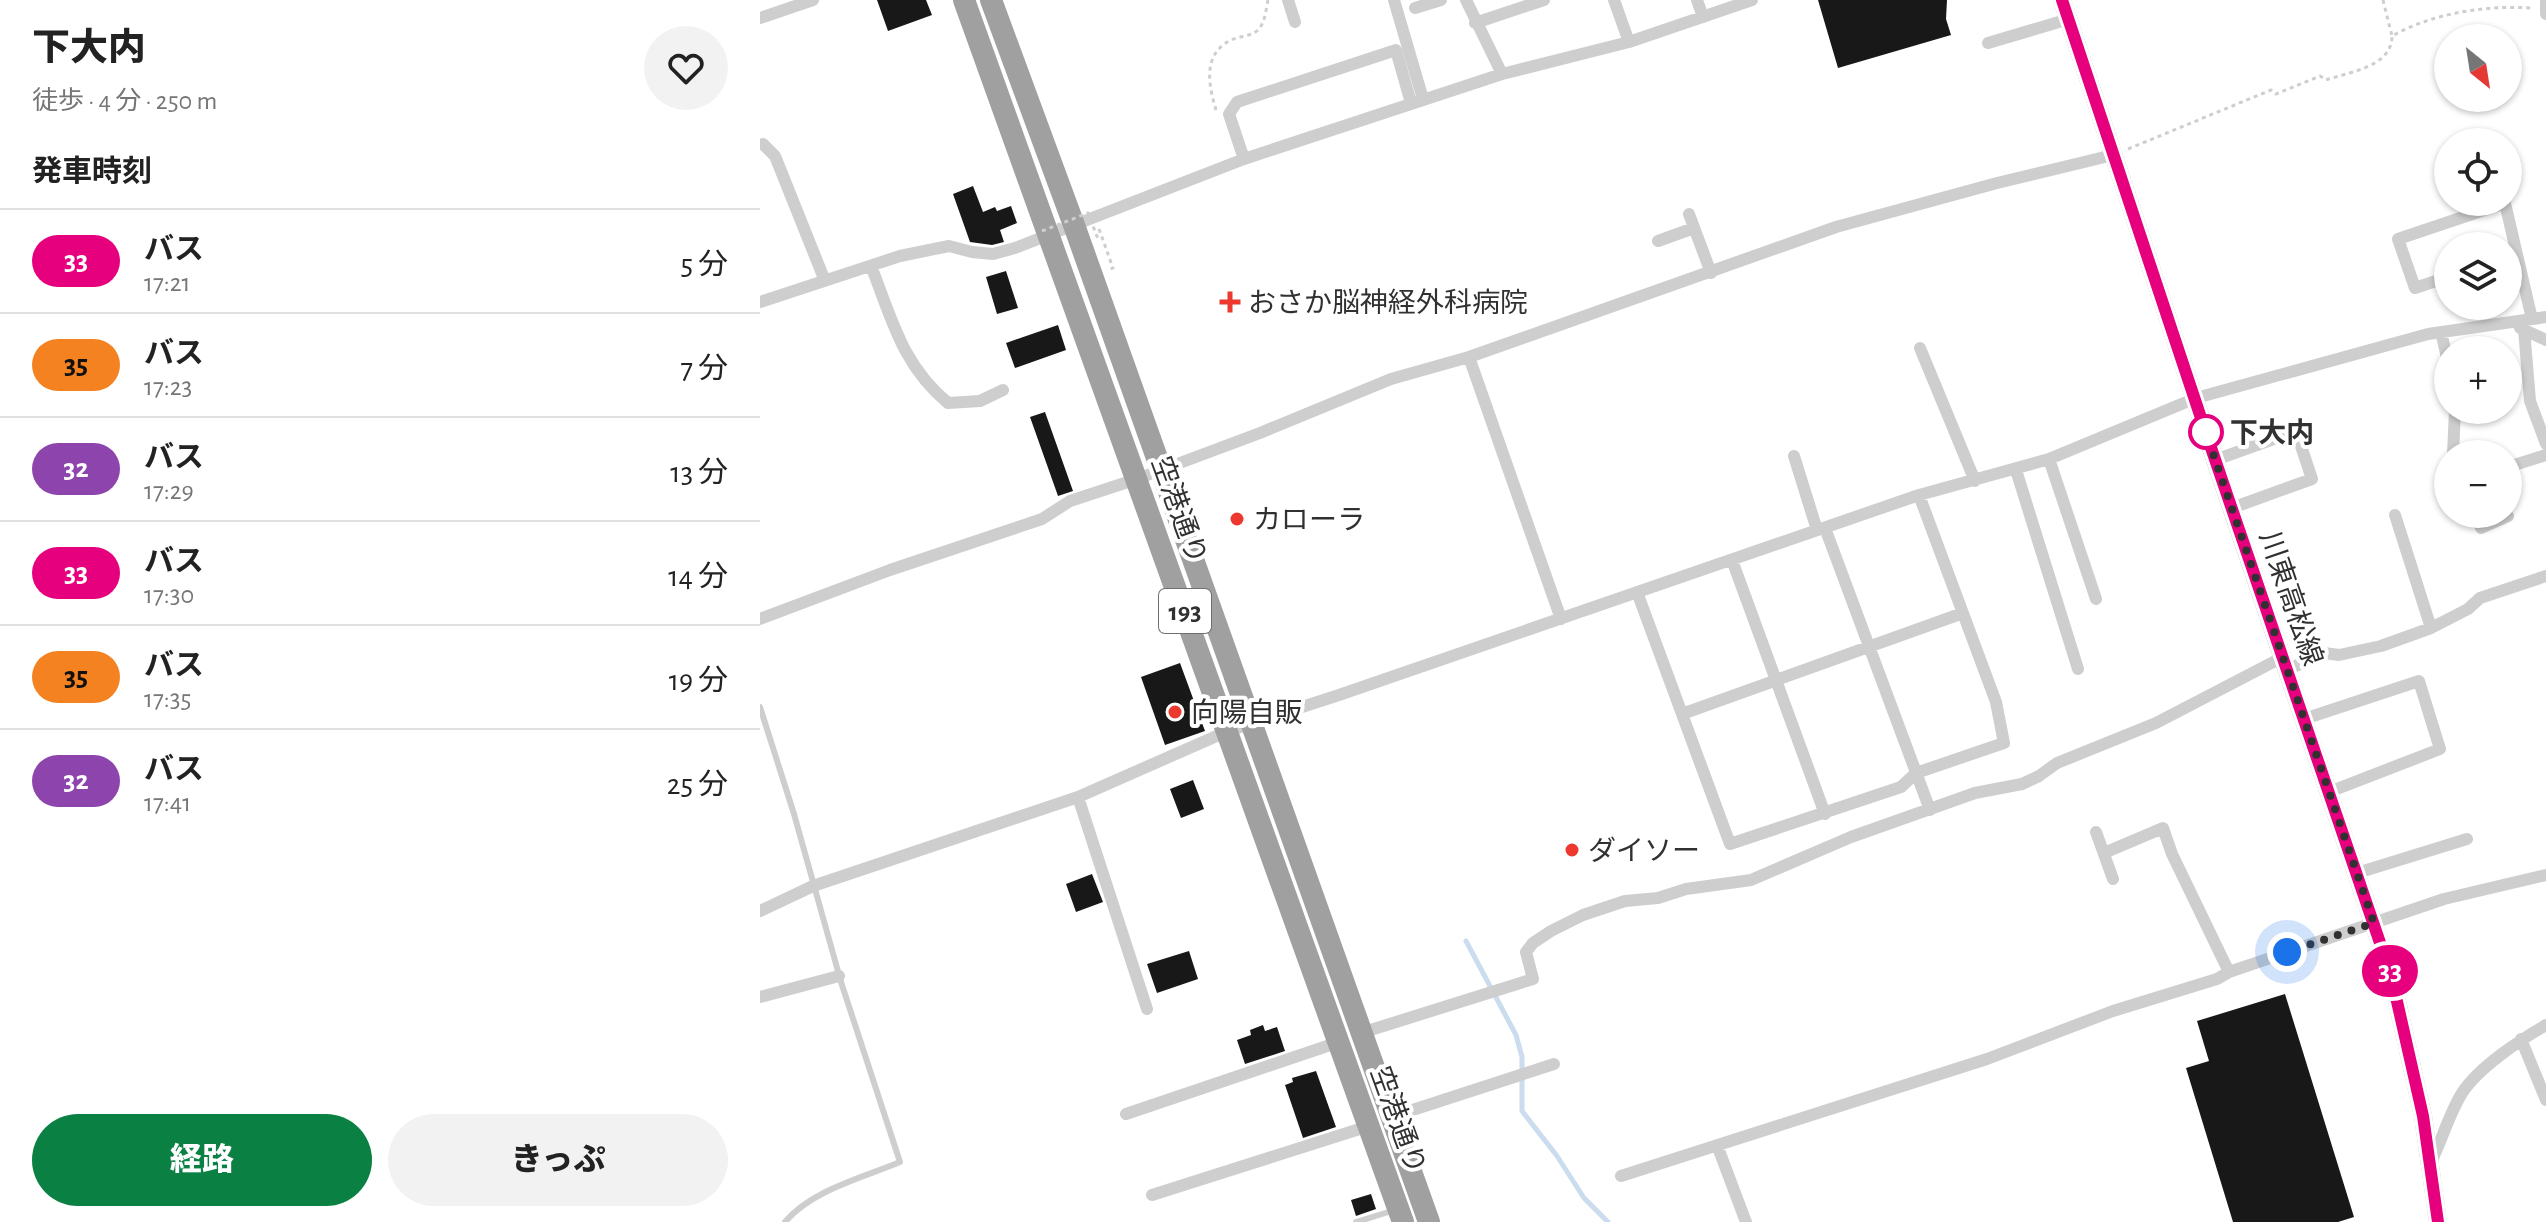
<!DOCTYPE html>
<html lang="ja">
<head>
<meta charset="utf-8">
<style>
  body { margin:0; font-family:"Alegreya Sans","Noto Sans JP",sans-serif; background:#f2f2f2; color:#222; height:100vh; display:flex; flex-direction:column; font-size:30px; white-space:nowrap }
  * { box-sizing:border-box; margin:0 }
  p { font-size:26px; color:#767676 }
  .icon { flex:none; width:44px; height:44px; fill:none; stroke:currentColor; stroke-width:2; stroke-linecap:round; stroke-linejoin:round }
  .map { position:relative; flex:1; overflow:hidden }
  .details { display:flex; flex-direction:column; background:#fff; width:760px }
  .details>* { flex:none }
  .badge { padding:0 16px; border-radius:26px; font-size:28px; line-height:52px }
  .needle { width:52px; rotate:150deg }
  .tools { position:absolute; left:1674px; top:24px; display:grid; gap:16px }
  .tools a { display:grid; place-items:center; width:88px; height:88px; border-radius:50%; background:#fff; box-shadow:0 2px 6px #0004; font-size:40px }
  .you { position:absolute; width:40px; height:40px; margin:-20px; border:6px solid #fff; border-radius:50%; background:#1a73e8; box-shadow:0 0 0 12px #1a73e833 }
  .map>.badge { position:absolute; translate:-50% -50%; box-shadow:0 0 0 4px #fff }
  h2 { padding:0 32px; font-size:30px; line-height:72px }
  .round { display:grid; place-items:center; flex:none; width:84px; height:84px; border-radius:42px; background:#f2f2f2 }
  .head { display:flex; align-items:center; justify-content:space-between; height:136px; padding:0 32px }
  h1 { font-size:38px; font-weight:800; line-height:60px }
  .cta { display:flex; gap:16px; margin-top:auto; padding:16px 32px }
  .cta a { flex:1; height:92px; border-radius:48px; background:#0b8043; color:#fff; font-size:32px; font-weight:800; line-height:92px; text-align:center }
  .cta a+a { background:#f2f2f2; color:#222 }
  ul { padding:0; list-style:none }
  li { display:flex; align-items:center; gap:24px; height:104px; padding:0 32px; border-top:2px solid #e0e0e0 }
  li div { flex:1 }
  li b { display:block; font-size:30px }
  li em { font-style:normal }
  li .badge { min-width:88px; font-weight:700; text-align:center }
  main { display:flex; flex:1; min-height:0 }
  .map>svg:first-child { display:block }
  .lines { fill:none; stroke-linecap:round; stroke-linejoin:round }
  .stream { stroke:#cadcee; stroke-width:5 }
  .building { fill:#181818 }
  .path { stroke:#cecece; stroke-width:3; stroke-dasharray:4 4; stroke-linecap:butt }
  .service { stroke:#cecece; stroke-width:6 }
  .minor { stroke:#cecece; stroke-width:12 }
  .secondary { stroke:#bbb; stroke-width:18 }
  .trunk { stroke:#a0a0a0; stroke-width:22 }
  .path-bridge { stroke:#cecece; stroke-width:3; stroke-dasharray:4 4; stroke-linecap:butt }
  .line-casing { stroke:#fff; stroke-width:18 }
  .line { stroke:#e6007e; stroke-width:12 }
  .walk { stroke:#313131; stroke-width:8; stroke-dasharray:0 14.4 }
  .poi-dot { fill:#ec382e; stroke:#fff; stroke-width:3 }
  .stop-dot { fill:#fff; stroke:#e6007e; stroke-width:4 }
  .labels { text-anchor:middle; stroke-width:8; stroke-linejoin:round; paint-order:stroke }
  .shield { fill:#fff; stroke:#6f6f6f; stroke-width:2 }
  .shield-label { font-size:26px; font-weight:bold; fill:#313131 }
  .poi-label { font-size:28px; fill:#313131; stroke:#fff; text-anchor:start }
  .stop-label { font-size:28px; font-weight:bold; fill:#313131; stroke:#fff; text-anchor:start }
  .street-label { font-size:28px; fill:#313131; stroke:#fff }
</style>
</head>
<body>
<main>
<section class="details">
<div class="head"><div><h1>下大内</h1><p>徒歩 · 4 分 · 250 m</p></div><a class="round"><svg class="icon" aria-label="heart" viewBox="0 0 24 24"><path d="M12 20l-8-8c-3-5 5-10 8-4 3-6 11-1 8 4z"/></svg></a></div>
<h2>発車時刻</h2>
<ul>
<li><span class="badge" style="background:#e6007e;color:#fff">33</span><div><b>バス</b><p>17:21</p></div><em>5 分</em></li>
<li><span class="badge" style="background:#f58220;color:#111">35</span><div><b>バス</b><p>17:23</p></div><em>7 分</em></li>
<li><span class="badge" style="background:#8e44ad;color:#fff">32</span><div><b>バス</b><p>17:29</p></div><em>13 分</em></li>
<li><span class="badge" style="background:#e6007e;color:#fff">33</span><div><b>バス</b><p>17:30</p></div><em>14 分</em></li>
<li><span class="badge" style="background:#f58220;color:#111">35</span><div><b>バス</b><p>17:35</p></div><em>19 分</em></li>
<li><span class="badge" style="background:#8e44ad;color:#fff">32</span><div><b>バス</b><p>17:41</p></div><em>25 分</em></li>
</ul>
<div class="cta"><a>経路</a><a>きっぷ</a></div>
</section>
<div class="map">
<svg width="1786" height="1222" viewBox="0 0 1786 1222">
  <rect width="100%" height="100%" fill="#fff"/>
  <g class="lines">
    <path class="stream" d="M 706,941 L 756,1035 L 762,1057 L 762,1111 L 797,1156 L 824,1198 L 848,1222"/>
  </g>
  <path class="building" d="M 117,0 L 166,0 L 172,15 L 128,31 Z
    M 1058,0 L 1187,0 L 1186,19 L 1191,35 L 1078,68 Z
    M 213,186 L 223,212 L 235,207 L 237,211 L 251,206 L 257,223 L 240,230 L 244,242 L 232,245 L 210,242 L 193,194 Z
    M 246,271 L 258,308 L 237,314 L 226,277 Z
    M 298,325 L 306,350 L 255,368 L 246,343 Z
    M 285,412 L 313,491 L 298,496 L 270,417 Z
    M 420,663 L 445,731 L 405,745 L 381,677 Z
    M 433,780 L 444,809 L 421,818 L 410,789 Z
    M 332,874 L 343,902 L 316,912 L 306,884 Z
    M 429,951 L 438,979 L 397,993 L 387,964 Z
    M 1525,994 L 1594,1217 L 1578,1222 L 1473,1222 L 1426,1068 L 1449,1061 L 1437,1021 Z
    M 503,1025 L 505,1031 L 517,1027 L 525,1051 L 485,1064 L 477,1040 L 491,1035 L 490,1030 Z
    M 556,1071 L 576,1127 L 543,1138 L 525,1085 L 533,1082 L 532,1078 Z
    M 611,1194 L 616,1209 L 596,1216 L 591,1200 Z"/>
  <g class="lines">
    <path class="path" d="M 1623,0 L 1632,36
      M 456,110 C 449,86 442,56 469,41 C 478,36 490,37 498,30 C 505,23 506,9 508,0
      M 1368,149 L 1511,90 L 1516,94 L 1560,76 L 1566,80 C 1589,72 1632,67 1632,36 C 1673,13 1726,5 1772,8
      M 339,229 L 353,268 L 350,269"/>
    <path class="service" d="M 0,707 L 34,814 L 81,982 L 140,1162 C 102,1178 52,1190 25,1222
      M 596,1222 L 635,1210"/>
    <path class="minor" d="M 528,0 L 535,22
      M 634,0 L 663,99
      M 706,0 L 742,74
      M 854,0 L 869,42
      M 937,0 L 943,17
      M 1786,1 L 1786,14
      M 655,8 L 681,0
      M 0,18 L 53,0
      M 715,23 L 784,0
      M 1228,43 L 1309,19
      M 3,144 L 15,156 L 65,281
      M 484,159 L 469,114 L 477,102 L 636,50 L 651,103
      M 929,214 L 951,273
      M 898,241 L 934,228
      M 111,266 C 132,319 142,365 188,403 L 220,401 L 243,390
      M 1688,277 L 1655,288 L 1638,239 L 1745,203 L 1772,319
      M 0,302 L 140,256 L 189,246 L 212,252 L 233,254 L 255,248 L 484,159 L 742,74 L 869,42 L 992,0
      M 1760,328 L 1786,340
      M 1764,329 L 1770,401 L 1786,444
      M 1681,332 L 1688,362
      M 1160,348 L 1215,481
      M 709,357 L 801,619
      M 1693,454 L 1695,410
      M 1034,456 L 1057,530
      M 1289,459 L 1336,599
      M 1455,460 L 1536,431 L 1552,479 L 1472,508
      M 1748,467 L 1786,455
      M 1256,470 L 1318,669
      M 1716,514 L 1721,528 L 1748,516
      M 1635,515 L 1671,628
      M 1065,528 L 1170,810
      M 972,560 L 1065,814
      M 877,592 L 970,844 L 1141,787 L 1156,773 L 1244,743 L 1236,702 L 1159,495
      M 0,619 L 130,570 L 282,519 L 310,501 L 377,479 L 500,433 L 631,379 L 709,357 L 1076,227 L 1237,183 L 1353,155
      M 1527,670 L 1564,653 L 1579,655 L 1621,646 L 1671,628 L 1708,609 L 1720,598 L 1786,576
      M 922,714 L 1203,613
      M 1544,719 L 1659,681 L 1680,749 L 1569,792
      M 318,797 L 387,1009
      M 1336,832 L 1353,879
      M 1344,853 L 1403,828 L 1412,854 L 1469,972 L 1684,899 L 1786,875
      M 1597,873 L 1707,839
      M 0,911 L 53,886 L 318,797 L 468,731 L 579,695 L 1159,495 L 1289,459 L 1436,398 L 1668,334 L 1786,317
      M 0,997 L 79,976
      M 601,1033 L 773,979 L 766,952 L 773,943 L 791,931 L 823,915 L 865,901 L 898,898 L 926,889 L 991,880 L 1091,837 L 1215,793 L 1262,784 L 1279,776 L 1297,763 L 1396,723 L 1523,657
      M 1761,1039 L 1786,1100
      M 366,1114 L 579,1042
      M 631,1117 L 794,1064
      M 957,1145 L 986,1222
      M 1671,1162 C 1682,1140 1689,1114 1702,1093 C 1719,1067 1760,1040 1786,1025
      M 861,1176 L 1227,1059 L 1353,1011 L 1457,979 L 1469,972
      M 392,1195 L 609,1126"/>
    <path class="secondary" d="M 1302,0 L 1455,460 L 1631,975 L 1663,1116 L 1678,1222"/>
    <path class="trunk" d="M 204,0 L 643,1222
      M 231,0 L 314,225 L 669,1222"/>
    <path class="path-bridge" d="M 282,231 L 328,213 L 338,239"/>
  </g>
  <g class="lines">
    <defs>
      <path id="line" d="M 1302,0 L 1445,430 L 1631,975 L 1663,1116 L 1678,1222"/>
    </defs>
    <use href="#line" class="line-casing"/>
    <use href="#line" class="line"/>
    <path class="walk" d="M 1446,432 L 1445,430 L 1614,923 L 1527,952"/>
  </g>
  <g class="poi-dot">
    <path d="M466 290h8v8h8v8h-8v8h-8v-8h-8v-8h8z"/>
    <circle cx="477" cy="519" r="8"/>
    <circle cx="415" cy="712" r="8"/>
    <circle cx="812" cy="850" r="8"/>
  </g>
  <circle class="stop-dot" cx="1446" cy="432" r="16"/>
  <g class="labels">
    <rect class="shield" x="399" y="589" width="52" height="44" rx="6"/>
    <g class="shield-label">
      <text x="425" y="620">193</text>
    </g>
    <g class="poi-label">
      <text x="488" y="312">おさか脳神経外科病院</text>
      <text x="493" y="529">カローラ</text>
      <text x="431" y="722">向陽自販</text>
      <text x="828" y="860">ダイソー</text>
    </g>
    <g class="stop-label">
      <text x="1470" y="442">下大内</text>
    </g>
    <g class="street-label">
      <text transform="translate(420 510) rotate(70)" y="10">空港通り</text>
      <text transform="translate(1532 598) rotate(71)" y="10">川東高松線</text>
      <text transform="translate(639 1120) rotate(70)" y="10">空港通り</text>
    </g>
  </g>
</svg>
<div class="tools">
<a><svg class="needle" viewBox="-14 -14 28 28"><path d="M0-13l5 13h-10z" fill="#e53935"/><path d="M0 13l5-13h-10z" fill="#767676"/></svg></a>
<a><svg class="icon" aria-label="locate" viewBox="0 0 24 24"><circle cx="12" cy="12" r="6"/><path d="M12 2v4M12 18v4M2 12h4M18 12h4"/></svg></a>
<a><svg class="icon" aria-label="layers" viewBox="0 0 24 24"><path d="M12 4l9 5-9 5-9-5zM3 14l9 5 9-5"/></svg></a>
<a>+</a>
<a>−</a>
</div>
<div class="you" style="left:1527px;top:952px"></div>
<b class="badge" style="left:1630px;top:971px;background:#e6007e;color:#fff">33</b>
</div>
</main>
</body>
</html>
